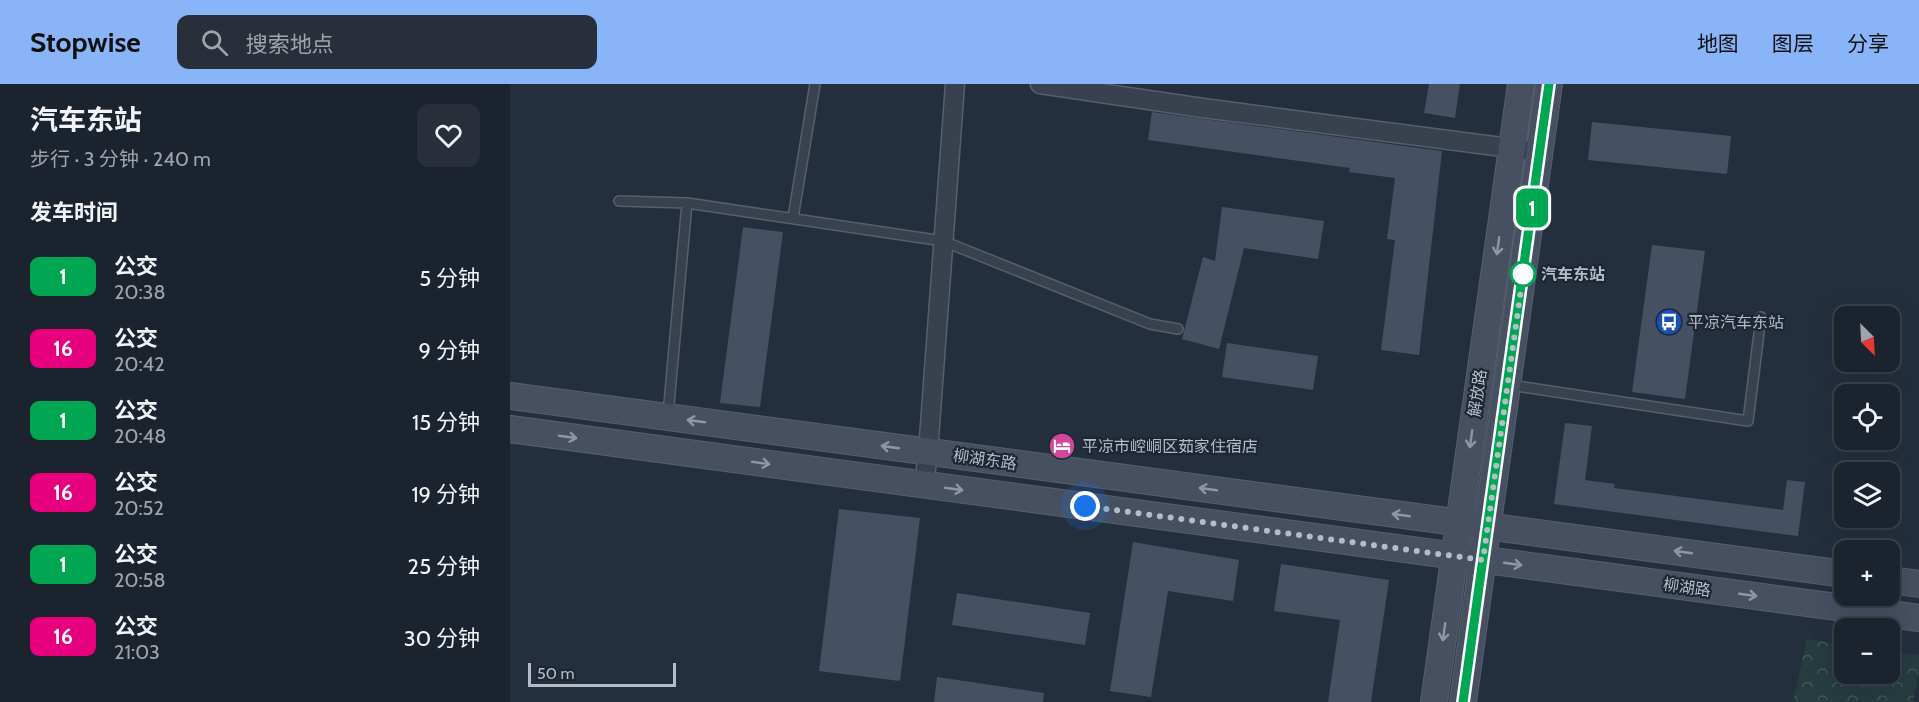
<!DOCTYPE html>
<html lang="zh">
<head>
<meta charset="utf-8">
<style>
  body { margin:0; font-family:Cabin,"Noto Sans SC",sans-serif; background:#282f3a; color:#f1f3f6; height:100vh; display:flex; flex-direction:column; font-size:22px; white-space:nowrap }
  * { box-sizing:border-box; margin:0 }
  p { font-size:20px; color:#a0a4aa }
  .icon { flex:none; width:33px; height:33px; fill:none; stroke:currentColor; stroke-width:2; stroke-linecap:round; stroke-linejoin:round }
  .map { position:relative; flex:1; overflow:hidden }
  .side { display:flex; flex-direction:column; background:#1b232e; width:510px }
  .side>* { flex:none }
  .badge { padding:0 12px; border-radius:9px; font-size:21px; line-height:39px }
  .needle { width:39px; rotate:156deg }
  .fabs { position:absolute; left:1324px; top:222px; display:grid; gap:12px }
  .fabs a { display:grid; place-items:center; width:66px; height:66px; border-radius:12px; background:#1b232e; box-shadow:0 6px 24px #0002,0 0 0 2px #39404a; font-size:30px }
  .scale { position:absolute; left:18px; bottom:15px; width:148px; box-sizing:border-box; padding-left:6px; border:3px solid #b4bcc9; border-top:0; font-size:16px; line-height:21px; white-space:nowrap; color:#b4bcc9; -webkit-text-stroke:4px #1d2633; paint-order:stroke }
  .you { position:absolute; width:30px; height:30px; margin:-15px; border:4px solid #fff; border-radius:50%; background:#1a73e8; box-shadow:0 0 0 9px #1a73e833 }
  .map>.badge { position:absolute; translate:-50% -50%; box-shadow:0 0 0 3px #fff }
  h2 { padding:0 30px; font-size:22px; line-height:54px }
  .round { display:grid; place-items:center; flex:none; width:63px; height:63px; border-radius:12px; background:#282f3a }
  .summary { display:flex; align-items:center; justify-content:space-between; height:102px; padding:0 30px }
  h1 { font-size:28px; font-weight:700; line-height:45px }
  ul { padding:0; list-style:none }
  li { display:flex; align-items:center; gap:18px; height:72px; padding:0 30px }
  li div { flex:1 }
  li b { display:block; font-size:22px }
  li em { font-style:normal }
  li .badge { min-width:66px; font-weight:700; text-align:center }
  header { display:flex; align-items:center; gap:36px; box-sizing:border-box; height:84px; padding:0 30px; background:#8ab4f8; color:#111 }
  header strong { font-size:28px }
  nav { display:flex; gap:33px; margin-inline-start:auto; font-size:21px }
  .search { width:420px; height:54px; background:#282f3a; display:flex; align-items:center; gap:15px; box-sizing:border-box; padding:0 21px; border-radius:12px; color:#a0a4aa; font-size:22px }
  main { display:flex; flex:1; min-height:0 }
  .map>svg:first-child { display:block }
  .forest { fill:url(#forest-crowns) }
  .building { fill:#455162 }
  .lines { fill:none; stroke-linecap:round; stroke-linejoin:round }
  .lane-casing { stroke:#565f6c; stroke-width:12 }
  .street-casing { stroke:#565f6c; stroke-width:21 }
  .secondary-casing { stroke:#565f6c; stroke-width:28 }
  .lane { stroke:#38414e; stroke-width:9 }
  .street { stroke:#38414e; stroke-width:18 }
  .secondary { stroke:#465061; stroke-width:26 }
  .oneway { stroke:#8e96a5 }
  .line-casing { stroke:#fff; stroke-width:14 }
  .line { stroke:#00a651; stroke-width:9 }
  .walk { stroke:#b4bcc9; stroke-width:6; stroke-dasharray:0 10.8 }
  .stop-dot { fill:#fff; stroke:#00a651; stroke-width:3 }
  .labels { text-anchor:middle; stroke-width:4.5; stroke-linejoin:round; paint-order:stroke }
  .stop-label { font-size:16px; font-weight:bold; fill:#b4bcc9; stroke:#1d2633; text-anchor:start }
  .poi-label { font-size:16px; fill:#b4bcc9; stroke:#1d2633; text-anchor:start }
  .street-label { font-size:16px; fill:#b4bcc9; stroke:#1d2633 }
</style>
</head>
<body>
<header>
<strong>Stopwise</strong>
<div class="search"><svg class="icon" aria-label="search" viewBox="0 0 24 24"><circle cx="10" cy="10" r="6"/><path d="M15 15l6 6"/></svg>搜索地点</div>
<nav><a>地图</a><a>图层</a><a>分享</a></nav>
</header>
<main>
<section class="side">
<div class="summary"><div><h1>汽车东站</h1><p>步行 · 3 分钟 · 240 m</p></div><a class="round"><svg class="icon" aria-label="heart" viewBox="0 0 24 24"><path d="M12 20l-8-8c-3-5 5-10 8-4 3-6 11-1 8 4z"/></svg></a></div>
<h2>发车时间</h2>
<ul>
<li><span class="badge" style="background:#00a651;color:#fff">1</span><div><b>公交</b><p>20:38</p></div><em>5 分钟</em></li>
<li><span class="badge" style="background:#e6007e;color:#fff">16</span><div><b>公交</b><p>20:42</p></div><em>9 分钟</em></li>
<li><span class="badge" style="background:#00a651;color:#fff">1</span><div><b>公交</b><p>20:48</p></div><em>15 分钟</em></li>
<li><span class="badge" style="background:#e6007e;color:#fff">16</span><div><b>公交</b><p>20:52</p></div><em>19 分钟</em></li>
<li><span class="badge" style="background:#00a651;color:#fff">1</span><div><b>公交</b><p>20:58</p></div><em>25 分钟</em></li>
<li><span class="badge" style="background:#e6007e;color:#fff">16</span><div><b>公交</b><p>21:03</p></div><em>30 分钟</em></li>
</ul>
</section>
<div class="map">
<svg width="1409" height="618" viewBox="0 0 1409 618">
  <defs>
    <pattern id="forest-crowns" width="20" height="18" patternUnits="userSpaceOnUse" patternTransform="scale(1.5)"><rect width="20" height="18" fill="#263c3f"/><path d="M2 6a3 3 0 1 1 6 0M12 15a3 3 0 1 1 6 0" fill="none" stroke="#435659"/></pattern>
  </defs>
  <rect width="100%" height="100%" fill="#242f3e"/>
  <path class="forest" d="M 1297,555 L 1335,561 L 1335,590 L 1380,590 L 1380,567 L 1409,571 L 1409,587 L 1403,618 L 1283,618 Z"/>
  <path class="building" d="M 919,0 L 950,0 L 945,34 L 914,29 Z
    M 642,28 L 932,67 L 909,271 L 871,266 L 885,156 L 877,155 L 885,94 L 839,88 L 840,84 L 638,56 Z
    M 1082,38 L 1221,52 L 1217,90 L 1078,76 Z
    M 712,123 L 814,137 L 808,175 L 734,164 L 709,265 L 672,255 L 693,173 L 705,177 Z
    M 233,143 L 273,148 L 250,323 L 210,319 Z
    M 1142,161 L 1195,167 L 1175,315 L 1122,308 Z
    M 717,259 L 808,272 L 803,306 L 712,293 Z
    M 1055,339 L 1082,342 L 1075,396 L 1105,400 L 1104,404 L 1273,426 L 1277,396 L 1295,398 L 1288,452 L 1044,420 Z
    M 329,425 L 410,434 L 390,597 L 309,587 Z
    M 623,458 L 729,476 L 723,517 L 658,507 L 641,613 L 600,607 Z
    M 771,480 L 879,496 L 861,618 L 818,618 L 830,536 L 764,527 Z
    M 447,509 L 580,529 L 575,561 L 442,541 Z
    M 427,593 L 534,609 L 533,618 L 424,618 Z"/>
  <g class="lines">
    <defs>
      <path id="lane" d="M 109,117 L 177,119 L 433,157 L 640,240 L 668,245
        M 283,134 L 305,0
        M 1000,301 L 1238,337 L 1251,233
        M 158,331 L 177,119"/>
      <path id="street" d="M 530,0 L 693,24 L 1030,68
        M 414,401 L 418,368 L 445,0"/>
      <path id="secondary" d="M 0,312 L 1335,490
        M 0,345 L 1409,534
        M 1380,496 L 1409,500
        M 924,618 L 1011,0
        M 953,618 L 1039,0"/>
    </defs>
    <use href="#lane" class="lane-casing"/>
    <use href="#street" class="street-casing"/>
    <use href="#secondary" class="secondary-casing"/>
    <use href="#lane" class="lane"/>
    <use href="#street" class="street"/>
    <use href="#secondary" class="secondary"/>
  </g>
  <defs><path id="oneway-shaft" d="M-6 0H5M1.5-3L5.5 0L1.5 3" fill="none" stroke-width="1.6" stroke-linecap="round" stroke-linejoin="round" transform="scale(1.5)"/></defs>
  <g class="oneway">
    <use href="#oneway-shaft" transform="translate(988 162) rotate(98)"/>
    <use href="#oneway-shaft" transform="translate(186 337) rotate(-172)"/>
    <use href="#oneway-shaft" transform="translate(58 353) rotate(8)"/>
    <use href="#oneway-shaft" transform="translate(961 355) rotate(98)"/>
    <use href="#oneway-shaft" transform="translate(380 363) rotate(-172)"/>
    <use href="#oneway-shaft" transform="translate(251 379) rotate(8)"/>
    <use href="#oneway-shaft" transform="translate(444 405) rotate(8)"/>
    <use href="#oneway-shaft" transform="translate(698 405) rotate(-172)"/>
    <use href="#oneway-shaft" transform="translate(891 431) rotate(-172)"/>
    <use href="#oneway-shaft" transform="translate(1173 468) rotate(-172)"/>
    <use href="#oneway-shaft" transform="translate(1003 480) rotate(8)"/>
    <use href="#oneway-shaft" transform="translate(1238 511) rotate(8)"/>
    <use href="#oneway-shaft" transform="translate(934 548) rotate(98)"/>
  </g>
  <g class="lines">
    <defs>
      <path id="line" d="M 953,618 L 1039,0"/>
    </defs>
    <use href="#line" class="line-casing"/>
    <use href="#line" class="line"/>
    <path class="walk" d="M 575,422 L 973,476 L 1014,184 L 1013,190"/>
  </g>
  <defs>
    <symbol id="bus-disc" viewBox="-11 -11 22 22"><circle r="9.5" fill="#1a4fb4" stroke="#1d2633"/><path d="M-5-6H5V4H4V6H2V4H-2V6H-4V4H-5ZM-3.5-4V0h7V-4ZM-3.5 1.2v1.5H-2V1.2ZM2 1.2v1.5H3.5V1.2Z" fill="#fff"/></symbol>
    <symbol id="hotel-disc" viewBox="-11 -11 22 22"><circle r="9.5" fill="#d1479c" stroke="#1d2633"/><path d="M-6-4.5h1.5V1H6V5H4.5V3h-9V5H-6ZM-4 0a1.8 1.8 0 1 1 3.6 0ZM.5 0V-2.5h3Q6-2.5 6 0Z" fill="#fff"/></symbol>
  </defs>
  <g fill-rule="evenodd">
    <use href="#bus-disc" x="1144" y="223" width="30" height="30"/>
    <use href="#hotel-disc" x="537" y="347" width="30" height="30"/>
  </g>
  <circle class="stop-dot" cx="1013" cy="190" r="12"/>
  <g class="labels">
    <g class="stop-label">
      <text x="1031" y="196">汽车东站</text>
    </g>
    <g class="poi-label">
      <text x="1178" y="244">平凉汽车东站</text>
      <text x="572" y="368">平凉市崆峒区茹家住宿店</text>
    </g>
    <g class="street-label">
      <text transform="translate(967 309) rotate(-82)" y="6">解放路</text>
      <text transform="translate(475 375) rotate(8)" y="6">柳湖东路</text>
      <text transform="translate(1177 503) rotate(8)" y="6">柳湖路</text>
    </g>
  </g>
</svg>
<div class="fabs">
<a><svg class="needle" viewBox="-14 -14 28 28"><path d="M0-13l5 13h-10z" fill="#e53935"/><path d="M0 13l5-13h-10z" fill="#a0a4aa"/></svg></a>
<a><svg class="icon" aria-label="locate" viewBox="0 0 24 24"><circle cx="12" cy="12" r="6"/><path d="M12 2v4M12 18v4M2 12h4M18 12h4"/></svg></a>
<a><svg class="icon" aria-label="layers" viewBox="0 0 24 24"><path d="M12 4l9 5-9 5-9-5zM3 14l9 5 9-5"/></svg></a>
<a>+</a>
<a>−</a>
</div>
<div class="scale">50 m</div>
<div class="you" style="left:575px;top:422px"></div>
<b class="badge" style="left:1022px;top:124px;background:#00a651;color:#fff">1</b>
</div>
</main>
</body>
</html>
